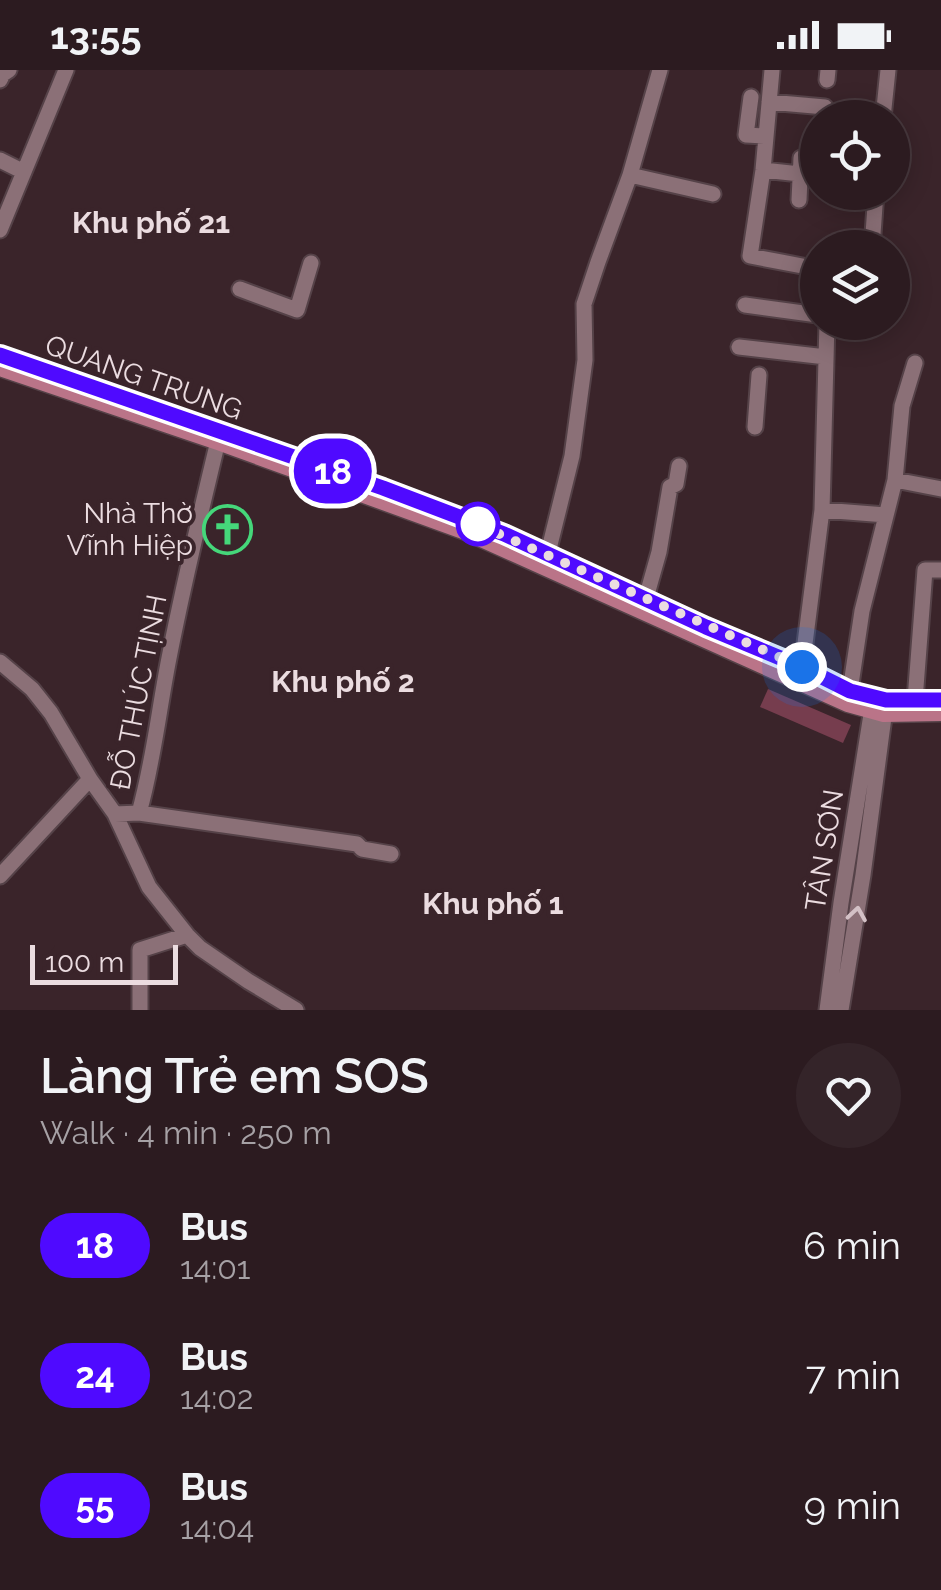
<!DOCTYPE html>
<html lang="en">
<head>
<meta charset="utf-8">
<style>
  body { margin:0; font-family:Raleway,sans-serif; background:#342429; color:#f1f3f6; height:100vh; display:flex; flex-direction:column; font-size:38px; white-space:nowrap }
  * { box-sizing:border-box; margin:0 }
  p { font-size:32px; color:#a6a1a5 }
  .icon { flex:none; width:55px; height:55px; fill:none; stroke:currentColor; stroke-width:2; stroke-linecap:round; stroke-linejoin:round }
  .map { position:relative; height:940px; overflow:hidden }
  .drawer { display:flex; flex-direction:column; background:#2c1b20; flex:1 }
  .drawer>* { flex:none }
  .badge { padding:0 20px; border-radius:32px; font-size:35px; line-height:65px }
  .controls { position:absolute; left:800px; top:30px; display:grid; gap:20px }
  .controls a { display:grid; place-items:center; width:110px; height:110px; border-radius:50%; background:#2c1b20; box-shadow:0 5px 25px #0003,0 0 0 2px #48393e; font-size:50px }
  .scale { position:absolute; left:30px; bottom:25px; width:148px; box-sizing:border-box; padding-left:10px; border:5px solid #ebdce0; border-top:0; font-size:28px; line-height:35px; white-space:nowrap; color:#ebdce0; -webkit-text-stroke:8px #3a242a; paint-order:stroke }
  .you { position:absolute; width:50px; height:50px; margin:-25px; border:8px solid #fff; border-radius:50%; background:#1a73e8; box-shadow:0 0 0 15px #1a73e833 }
  .map>.badge { position:absolute; translate:-50% -50%; box-shadow:0 0 0 5px #fff }
  .round { display:grid; place-items:center; flex:none; width:105px; height:105px; border-radius:52px; background:#342429 }
  .head { display:flex; align-items:center; justify-content:space-between; height:170px; padding:0 40px }
  h1 { font-size:48px; font-weight:600; line-height:75px }
  ul { padding:0; list-style:none }
  li { display:flex; align-items:center; gap:30px; height:130px; padding:0 40px }
  li div { flex:1 }
  li b { display:block; font-size:38px }
  li em { font-style:normal }
  li .badge { min-width:110px; font-weight:700; text-align:center }
  .status { display:flex; justify-content:space-between; align-items:center; height:70px; padding:0 50px; background:#2c1b20; direction:ltr }
  .status svg { height:28px; fill:currentColor }
  .map>svg:first-child { display:block }
  .pitch { fill:#763d4e }
  .lines { fill:none; stroke-linecap:round; stroke-linejoin:round }
  .minor-casing { stroke:#554248; stroke-width:19 }
  .major-casing { stroke:#554248; stroke-width:21 }
  .minor { stroke:#8b7077; stroke-width:15 }
  .major { stroke:#ba7488; stroke-width:18 }
  .oneway { stroke:#d3c1c6 }
  .line-casing { stroke:#fff; stroke-width:22 }
  .line { stroke:#4f0aff; stroke-width:15 }
  .walk { stroke:#ebdce0; stroke-width:10; stroke-dasharray:0 18 }
  .stop-dot { fill:#fff; stroke:#4f0aff; stroke-width:5 }
  .labels { text-anchor:middle; stroke-width:8; stroke-linejoin:round; paint-order:stroke }
  .street-label { font-size:28px; fill:#ebdce0; stroke:#3a242a }
  .poi-label { font-size:28px; fill:#ebdce0; stroke:#3a242a; text-anchor:end }
  .neighbourhood-label { font-size:30px; font-weight:bold; fill:#ebdce0; stroke:#3a242a }
</style>
</head>
<body>
<div class="status"><b>13:55</b><svg viewBox="0 0 49 12"><path d="M0 12V9h3v3zM5 12V6h3v6zM10 12V3h3v9zM15 12V0h3v12zM26 1h20v11H26zM47 4h2v5h-2z"/></svg></div>
<div class="map">
<svg width="941" height="940" viewBox="0 0 941 940">
  <rect width="100%" height="100%" fill="#3a242a"/>
  <path class="pitch" d="M 768,619 L 851,655 L 843,673 L 760,637 Z"/>
  <g class="lines">
    <defs>
      <path id="minor" d="M 772,0 L 763,100 L 750,186 L 818,199
        M 0,10 L 3,4 L 9,0
        M 827,10 L 828,0
        M 751,27 L 746,65 L 766,66
        M 769,32 L 825,37
        M 883,48 L 888,0
        M 0,90 L 24,102
        M 763,100 L 800,104
        M 630,105 L 713,124
        M 799,130 L 801,88 L 818,88
        M 0,160 L 66,0
        M 872,178 L 876,122
        M 240,219 L 297,240 L 311,193
        M 745,235 L 818,245
        M 739,277 L 826,287
        M 755,357 L 759,305
        M 895,410 L 941,419
        M 822,440 L 886,445
        M 545,495 L 572,386 L 585,290 L 584,234 L 598,192 L 630,105 L 660,0
        M 646,528 L 659,482 L 670,417 L 676,414 L 679,396
        M 0,592 L 32,619 L 51,643 L 90,709 L 115,744 L 149,817 L 187,865 L 200,878 L 248,911 L 296,940
        M 802,597 L 822,440 L 827,252
        M 850,621 L 862,541 L 895,410 L 902,336 L 915,293
        M 915,630 L 925,500 L 941,500
        M 139,743 L 357,774 L 362,779 L 391,784
        M 115,744 L 139,743 C 154,690 159,637 170,583 C 184,512 201,441 218,371
        M 0,806 L 90,709
        M 140,940 L 140,880 L 187,865
        M 827,940 L 841,833 L 873,632
        M 841,940 L 863,805 L 886,632"/>
      <path id="major" d="M 0,297 L 218,371 L 466,461 L 848,633 L 884,643 L 941,642
        M 322,397 L 420,432
        M 527,475 L 706,557 L 802,597 L 850,621 L 886,630 L 941,630"/>
    </defs>
    <use href="#minor" class="minor-casing"/>
    <use href="#major" class="major-casing"/>
    <use href="#minor" class="minor"/>
    <use href="#major" class="major"/>
  </g>
  <defs><path id="oneway-chevron" d="M-2-3.5L2.5 0L-2 3.5" fill="none" stroke-width="1.6" stroke-linecap="round" stroke-linejoin="round" transform="scale(2.5)"/></defs>
  <use class="oneway" href="#oneway-chevron" transform="translate(857 844) rotate(-81)"/>
  <g class="lines">
    <defs>
      <path id="line" d="M 0,285 L 383,418 L 504,464 L 706,557 L 802,597 L 850,621 L 886,630 L 941,630"/>
    </defs>
    <use href="#line" class="line-casing"/>
    <use href="#line" class="line"/>
    <path class="walk" d="M 478,454 L 472,452 L 802,597"/>
  </g>
  <defs>
    <symbol id="church-ring" viewBox="-11 -11 22 22"><circle r="9.5" fill="#3a242a" stroke="#45d77a" stroke-width="1.5"/><path d="M-1.2-6h2.4v3.5h3.3v2.4h-3.3V6h-2.4V-.1h-3.3v-2.4h3.3Z" fill="#45d77a"/></symbol>
  </defs>
  <g fill-rule="evenodd">
    <use href="#church-ring" x="200" y="432" width="55" height="55"/>
  </g>
  <circle class="stop-dot" cx="478" cy="454" r="20"/>
  <g class="labels">
    <g class="street-label">
      <text transform="translate(144 307) rotate(19)" y="10">QUANG TRUNG</text>
      <text transform="translate(138 622) rotate(-79)" y="10">ĐỖ THÚC TỊNH</text>
      <text transform="translate(824 780) rotate(-81)" y="10">TÂN SƠN</text>
    </g>
    <g class="poi-label">
      <text x="193" y="453">Nhà Thờ<tspan x="193" dy="32">Vĩnh Hiệp</tspan></text>
    </g>
    <g class="neighbourhood-label">
      <text x="151" y="163">Khu phố 21</text>
      <text x="343" y="622">Khu phố 2</text>
      <text x="493" y="844">Khu phố 1</text>
    </g>
  </g>
</svg>
<div class="controls">
<a><svg class="icon" aria-label="locate" viewBox="0 0 24 24"><circle cx="12" cy="12" r="6"/><path d="M12 2v4M12 18v4M2 12h4M18 12h4"/></svg></a>
<a><svg class="icon" aria-label="layers" viewBox="0 0 24 24"><path d="M12 4l9 5-9 5-9-5zM3 14l9 5 9-5"/></svg></a>
</div>
<div class="scale">100 m</div>
<div class="you" style="left:802px;top:597px"></div>
<b class="badge" style="left:333px;top:401px;background:#4f0aff;color:#fff">18</b>
</div>
<section class="drawer">
<div class="head"><div><h1>Làng Trẻ em SOS</h1><p>Walk · 4 min · 250 m</p></div><a class="round"><svg class="icon" aria-label="heart" viewBox="0 0 24 24"><path d="M12 20l-8-8c-3-5 5-10 8-4 3-6 11-1 8 4z"/></svg></a></div>
<ul>
<li><span class="badge" style="background:#4f0aff;color:#fff">18</span><div><b>Bus</b><p>14:01</p></div><em>6 min</em></li>
<li><span class="badge" style="background:#4f0aff;color:#fff">24</span><div><b>Bus</b><p>14:02</p></div><em>7 min</em></li>
<li><span class="badge" style="background:#4f0aff;color:#fff">55</span><div><b>Bus</b><p>14:04</p></div><em>9 min</em></li>
</ul>
</section>
</body>
</html>
